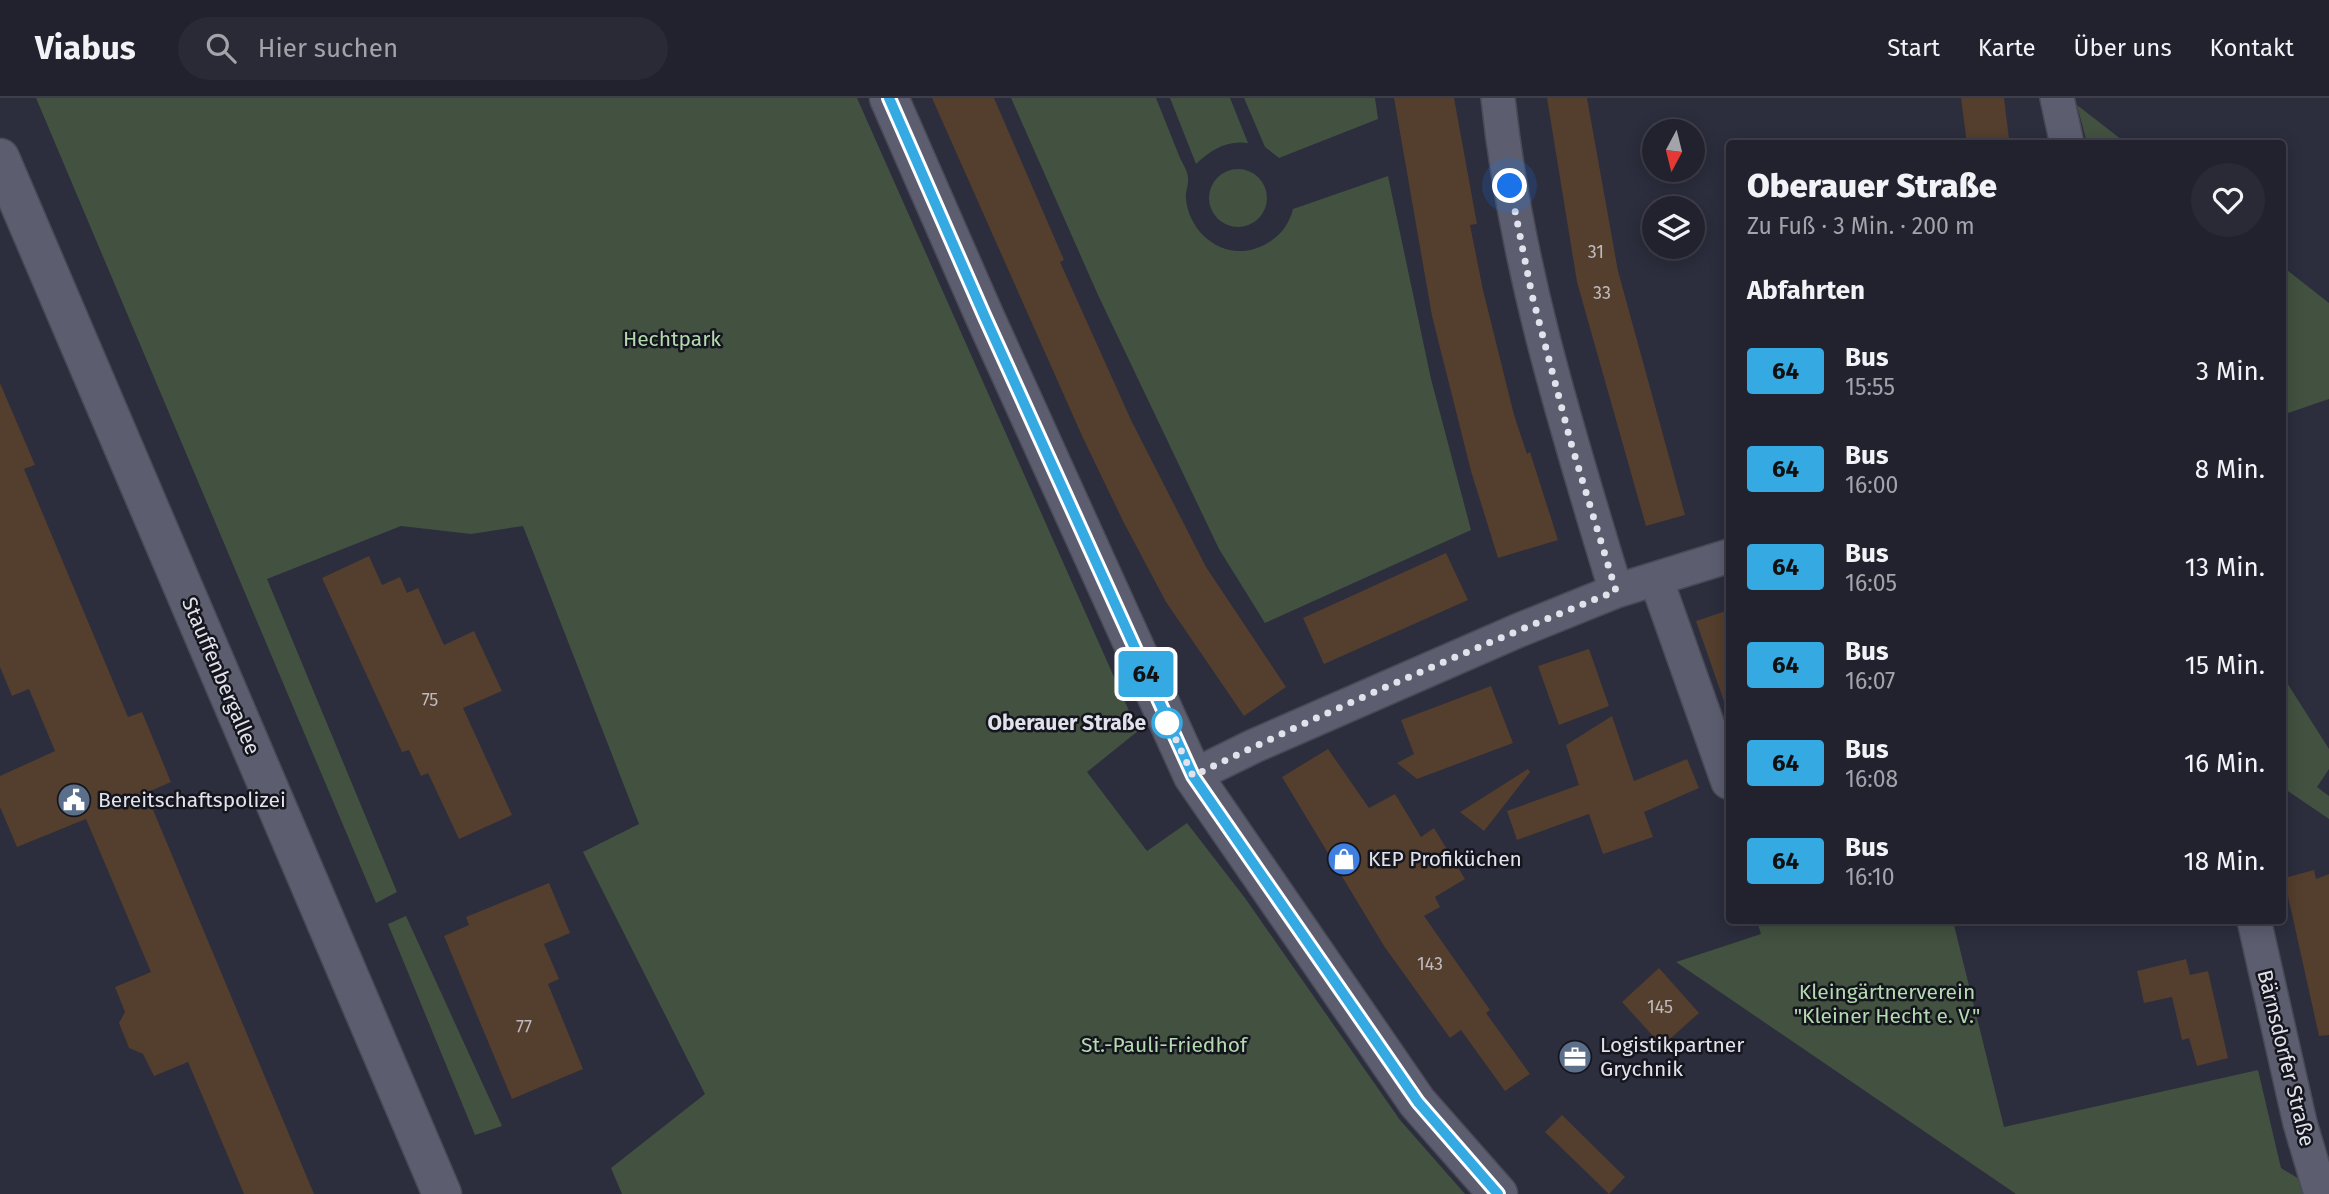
<!DOCTYPE html>
<html lang="de">
<head>
<meta charset="utf-8">
<style>
  body { margin:0; font-family:"Fira Sans",sans-serif; background:#292a36; color:#f1f3f6; height:100vh; display:flex; flex-direction:column; font-size:26px; white-space:nowrap }
  * { box-sizing:border-box; margin:0 }
  p { font-size:23px; color:#a2a4aa }
  .icon { flex:none; width:38px; height:38px; fill:none; stroke:currentColor; stroke-width:2; stroke-linecap:round; stroke-linejoin:round }
  .map { position:relative; flex:1; overflow:hidden }
  .sheet { position:absolute; left:1726px; top:42px; width:560px; height:784px; display:flex; flex-direction:column; background:#21222e; border-radius:7px; box-shadow:0 4px 18px #0003,0 0 0 2px #3e3f4a }
  .sheet>* { flex:none }
  .badge { padding:0 14px; border-radius:5px; font-size:24px; line-height:46px }
  .needle { width:46px; rotate:187deg }
  .buttons { position:absolute; left:1642px; top:21px; display:grid; gap:14px }
  .buttons a { display:grid; place-items:center; width:63px; height:63px; border-radius:50%; background:#21222e; box-shadow:0 4px 18px #0003,0 0 0 2px #3e3f4a; font-size:35px }
  .you { position:absolute; width:35px; height:35px; margin:-18px; border:5px solid #fff; border-radius:50%; background:#1a73e8; box-shadow:0 0 0 10px #1a73e833 }
  .map>.badge { position:absolute; translate:-50% -50%; box-shadow:0 0 0 4px #fff }
  h2 { padding:0 21px; font-size:26px; line-height:63px }
  .round { display:grid; place-items:center; flex:none; width:74px; height:74px; border-radius:37px; background:#292a36 }
  .summary { display:flex; align-items:center; justify-content:space-between; height:119px; padding:0 21px }
  h1 { font-size:33px; font-weight:800; line-height:52px }
  ul { padding:0; list-style:none }
  li { display:flex; align-items:center; gap:21px; height:98px; padding:0 21px }
  li div { flex:1 }
  li b { display:block; font-size:26px }
  li em { font-style:normal }
  li .badge { min-width:77px; font-weight:700; text-align:center }
  header { display:flex; align-items:center; gap:42px; box-sizing:border-box; height:98px; padding:0 35px; background:#21222e; border-bottom:2px solid #3e3f4a }
  header strong { font-size:33px }
  nav { display:flex; gap:38px; margin-inline-start:auto; font-size:24px }
  .search { width:490px; height:63px; background:#292a36; display:flex; align-items:center; gap:18px; box-sizing:border-box; padding:0 24px; border-radius:38px; color:#a2a4aa; font-size:26px }
  .map>svg:first-child { display:block }
  .green { fill:#425140 }
  .building { fill:#543e2d }
  .lines { fill:none; stroke-linecap:round; stroke-linejoin:round }
  .minor-casing { stroke:#494a57; stroke-width:36 }
  .tertiary-casing { stroke:#494a57; stroke-width:41 }
  .secondary-casing { stroke:#494a57; stroke-width:41 }
  .minor { stroke:#5c5d6f; stroke-width:33 }
  .tertiary { stroke:#5c5d6f; stroke-width:38 }
  .secondary { stroke:#5c5d6f; stroke-width:38 }
  .line-casing { stroke:#fff; stroke-width:16 }
  .line { stroke:#35a9e1; stroke-width:10 }
  .walk { stroke:#e1e2ec; stroke-width:7; stroke-dasharray:0 12.6 }
  .stop-dot { fill:#fff; stroke:#35a9e1; stroke-width:3.5 }
  .labels { text-anchor:middle; stroke-width:5; stroke-linejoin:round; paint-order:stroke }
  .number-label { font-size:18px; fill:#beb9bc }
  .park-label { font-size:21px; fill:#b4daaf; stroke:#15161d }
  .street-label { font-size:21px; fill:#e1e2ec; stroke:#15161d }
  .stop-label { font-size:21px; font-weight:bold; fill:#e1e2ec; stroke:#15161d; text-anchor:end }
  .poi-label { font-size:21px; fill:#e1e2ec; stroke:#15161d; text-anchor:start }
</style>
</head>
<body>
<header>
<strong>Viabus</strong>
<div class="search"><svg class="icon" aria-label="search" viewBox="0 0 24 24"><circle cx="10" cy="10" r="6"/><path d="M15 15l6 6"/></svg>Hier suchen</div>
<nav><a>Start</a><a>Karte</a><a>Über uns</a><a>Kontakt</a></nav>
</header>
<div class="map">
<svg width="2329" height="1096" viewBox="0 0 2329 1096">
  <rect width="100%" height="100%" fill="#2c2d3d"/>
  <path class="green" d="M 36,0 L 857,0 L 1138,633 L 1087,674 L 1147,753 L 1187,725 L 1245,800 L 1400,1022 L 1465,1096 L 622,1096 L 611,1070 L 705,996 L 583,754 L 639,726 L 523,428 L 471,436 L 401,428 L 267,481 L 397,794 L 376,805 Z
    M 1011,0 L 1156,0 C 1164,20 1172,40 1180,60 C 1183,66 1188,74 1188,80 C 1189,87 1185,94 1186,101 C 1189,134 1221,161 1254,151 C 1275,144 1288,131 1293,111 L 1388,78 L 1431,281 L 1471,432 L 1265,525 L 1219,451 L 1098,197 Z
    M 1170,0 L 1230,0 L 1248,45 C 1226,42 1211,52 1196,66 Z
    M 1244,0 L 1375,0 L 1378,21 L 1279,60 L 1265,49 Z
    M 2077,7 L 2126,45 L 2087,45 Z
    M1209 100a29 29 0 1 1 58 0a29 29 0 1 1-58 0Z
    M 2282,168 L 2329,205 L 2329,301 L 2282,317 Z
    M 2282,577 L 2329,651 L 2329,671 L 2317,689 L 2329,698 L 2329,721 L 2282,689 Z
    M 406,818 L 502,1028 L 475,1037 L 388,826 Z
    M 1757,823 L 1953,823 L 2004,1029 L 2258,972 L 2281,1070 L 2306,1085 L 2309,1096 L 2016,1096 L 1676,864 L 1761,836 Z"/>
  <path class="building" d="M 932,0 L 994,0 L 1064,162 L 1060,164 L 1131,322 L 1206,469 L 1286,589 L 1244,618 L 1166,504 L 1123,423 L 1083,340 Z
    M 1394,0 L 1454,0 L 1477,126 L 1470,127 L 1483,192 L 1514,317 L 1527,356 L 1530,354 L 1558,442 L 1498,460 L 1471,373 L 1432,218 Z
    M 1547,0 L 1587,0 L 1618,173 L 1685,417 L 1646,428 L 1577,184 Z
    M 1961,0 L 2004,0 L 2009,41 L 1967,46 Z
    M 0,285 L 35,367 L 24,371 L 128,619 L 142,614 L 171,684 L 146,695 L 314,1096 L 244,1096 L 188,964 L 154,978 L 143,956 L 129,950 L 119,925 L 125,914 L 115,889 L 151,874 L 86,721 L 17,749 L 0,709 L 0,678 L 55,653 L 29,591 L 12,598 L 0,569 Z
    M 1446,455 L 1468,502 L 1324,566 L 1303,520 Z
    M 369,458 L 382,487 L 400,479 L 407,495 L 418,490 L 444,547 L 474,533 L 502,593 L 463,610 L 512,717 L 459,741 L 428,675 L 421,678 L 409,652 L 402,654 L 322,480 Z
    M 1729,512 L 1729,605 L 1725,606 L 1696,523 Z
    M 1589,551 L 1609,608 L 1559,627 L 1538,568 Z
    M 1491,588 L 1513,645 L 1417,681 L 1397,665 L 1414,656 L 1401,622 Z
    M 1612,618 L 1634,683 L 1687,661 L 1699,690 L 1644,714 L 1653,739 L 1603,756 L 1589,716 L 1517,742 L 1507,713 L 1579,687 L 1566,647 Z
    M 1328,651 L 1369,710 L 1395,696 L 1421,739 L 1434,730 L 1465,781 L 1435,799 L 1440,809 L 1424,818 L 1490,912 L 1486,915 L 1530,976 L 1505,993 L 1461,932 L 1450,940 L 1384,848 L 1282,679 Z
    M 1528,671 L 1530,674 L 1484,733 L 1460,714 Z
    M 2314,772 L 2316,781 L 2329,776 L 2329,937 L 2319,938 L 2284,780 Z
    M 549,785 L 570,835 L 544,846 L 559,881 L 548,886 L 583,971 L 512,1001 L 444,838 L 469,827 L 466,819 Z
    M 2186,861 L 2190,877 L 2208,873 L 2228,960 L 2197,968 L 2189,940 L 2182,942 L 2172,899 L 2144,905 L 2137,873 Z
    M 1659,870 L 1699,915 L 1662,948 L 1622,904 Z
    M 1562,1017 L 1625,1079 L 1609,1096 L 1545,1034 Z"/>
  <g class="lines">
    <defs>
      <path id="minor" d="M 1498,0 C 1516,169 1567,332 1616,493
        M 2057,0 L 2067,46
        M 1656,481 L 1728,684
        M 1193,678 L 1254,648 L 1517,533 L 1616,493 L 1729,458
        M 2254,822 L 2300,1025 L 2321,1096"/>
      <path id="tertiary" d="M 889,0 L 984,217 L 1193,678 L 1417,1004 L 1498,1096"/>
      <path id="secondary" d="M 0,60 L 442,1096"/>
    </defs>
    <use href="#minor" class="minor-casing"/>
    <use href="#tertiary" class="tertiary-casing"/>
    <use href="#secondary" class="secondary-casing"/>
    <use href="#minor" class="minor"/>
    <use href="#tertiary" class="tertiary"/>
    <use href="#secondary" class="secondary"/>
  </g>
  <g class="lines">
    <defs>
      <path id="line" d="M 889,0 L 984,217 L 1193,678 L 1418,1004 L 1498,1096"/>
    </defs>
    <use href="#line" class="line-casing"/>
    <use href="#line" class="line"/>
    <path class="walk" d="M 1167,625 L 1164,616 L 1193,678 C 1331,611 1473,550 1616,493 L 1571,345 L 1532,197 L 1510,88"/>
  </g>
  <defs>
    <symbol id="civic-disc" viewBox="-11 -11 22 22"><circle r="9.5" fill="#5c6f8a" stroke="#15161d"/><path d="M-.6-6.5H3V-4.5H.6V-3L4-1V1h2V6H-6V1h2V-1L-.6-3ZM-1.2 2.5V6h2.4V2.5Z" fill="#fff"/></symbol>
    <symbol id="shop-disc" viewBox="-11 -11 22 22"><circle r="9.5" fill="#3f7fe0" stroke="#15161d"/><path d="M-5-2.5h2.3a2.7 3.5 0 0 1 5.4 0H5L5.5 6h-11ZM-1.5-2.5h3a1.5 2.3 0 0 0-3 0Z" fill="#fff"/></symbol>
    <symbol id="office-disc" viewBox="-11 -11 22 22"><circle r="9.5" fill="#5c6f8a" stroke="#15161d"/><path d="M-6-3h4V-5.5h4V-3h4V5H-6ZM-1-4.5V-3h2v-1.5ZM-6 0V1H6V0Z" fill="#fff"/></symbol>
  </defs>
  <g fill-rule="evenodd">
    <use href="#civic-disc" x="55" y="683" width="38" height="38"/>
    <use href="#shop-disc" x="1325" y="742" width="38" height="38"/>
    <use href="#office-disc" x="1556" y="940" width="38" height="38"/>
  </g>
  <circle class="stop-dot" cx="1167" cy="625" r="14"/>
  <g class="labels">
    <g class="number-label">
      <text x="1596" y="160">31</text>
      <text x="1602" y="201">33</text>
      <text x="430" y="608">75</text>
      <text x="1430" y="872">143</text>
      <text x="1660" y="915">145</text>
      <text x="524" y="935">77</text>
    </g>
    <g class="park-label">
      <text x="672" y="248">Hechtpark</text>
      <text x="1887" y="901">Kleingärtnerverein<tspan x="1887" dy="24">"Kleiner Hecht e. V."</tspan></text>
      <text x="1164" y="954">St.-Pauli-Friedhof</text>
    </g>
    <g class="street-label">
      <text transform="translate(221 578) rotate(67)" y="7">Stauffenbergallee</text>
      <text transform="translate(2286 960) rotate(76)" y="7">Bärnsdorfer Straße</text>
    </g>
    <g class="stop-label">
      <text x="1146" y="632">Oberauer Straße</text>
    </g>
    <g class="poi-label">
      <text x="98" y="709">Bereitschaftspolizei</text>
      <text x="1368" y="768">KEP Profiküchen</text>
      <text x="1600" y="954">Logistikpartner<tspan x="1600" dy="24">Grychnik</tspan></text>
    </g>
  </g>
</svg>
<div class="buttons">
<a><svg class="needle" viewBox="-14 -14 28 28"><path d="M0-13l5 13h-10z" fill="#e53935"/><path d="M0 13l5-13h-10z" fill="#a2a4aa"/></svg></a>
<a><svg class="icon" aria-label="layers" viewBox="0 0 24 24"><path d="M12 4l9 5-9 5-9-5zM3 14l9 5 9-5"/></svg></a>
</div>
<div class="you" style="left:1510px;top:88px"></div>
<b class="badge" style="left:1146px;top:576px;background:#35a9e1;color:#111">64</b>
<section class="sheet">
<div class="summary"><div><h1>Oberauer Straße</h1><p>Zu Fuß · 3 Min. · 200 m</p></div><a class="round"><svg class="icon" aria-label="heart" viewBox="0 0 24 24"><path d="M12 20l-8-8c-3-5 5-10 8-4 3-6 11-1 8 4z"/></svg></a></div>
<h2>Abfahrten</h2>
<ul>
<li><span class="badge" style="background:#35a9e1;color:#111">64</span><div><b>Bus</b><p>15:55</p></div><em>3 Min.</em></li>
<li><span class="badge" style="background:#35a9e1;color:#111">64</span><div><b>Bus</b><p>16:00</p></div><em>8 Min.</em></li>
<li><span class="badge" style="background:#35a9e1;color:#111">64</span><div><b>Bus</b><p>16:05</p></div><em>13 Min.</em></li>
<li><span class="badge" style="background:#35a9e1;color:#111">64</span><div><b>Bus</b><p>16:07</p></div><em>15 Min.</em></li>
<li><span class="badge" style="background:#35a9e1;color:#111">64</span><div><b>Bus</b><p>16:08</p></div><em>16 Min.</em></li>
<li><span class="badge" style="background:#35a9e1;color:#111">64</span><div><b>Bus</b><p>16:10</p></div><em>18 Min.</em></li>
</ul>
</section>
</div>
</body>
</html>
